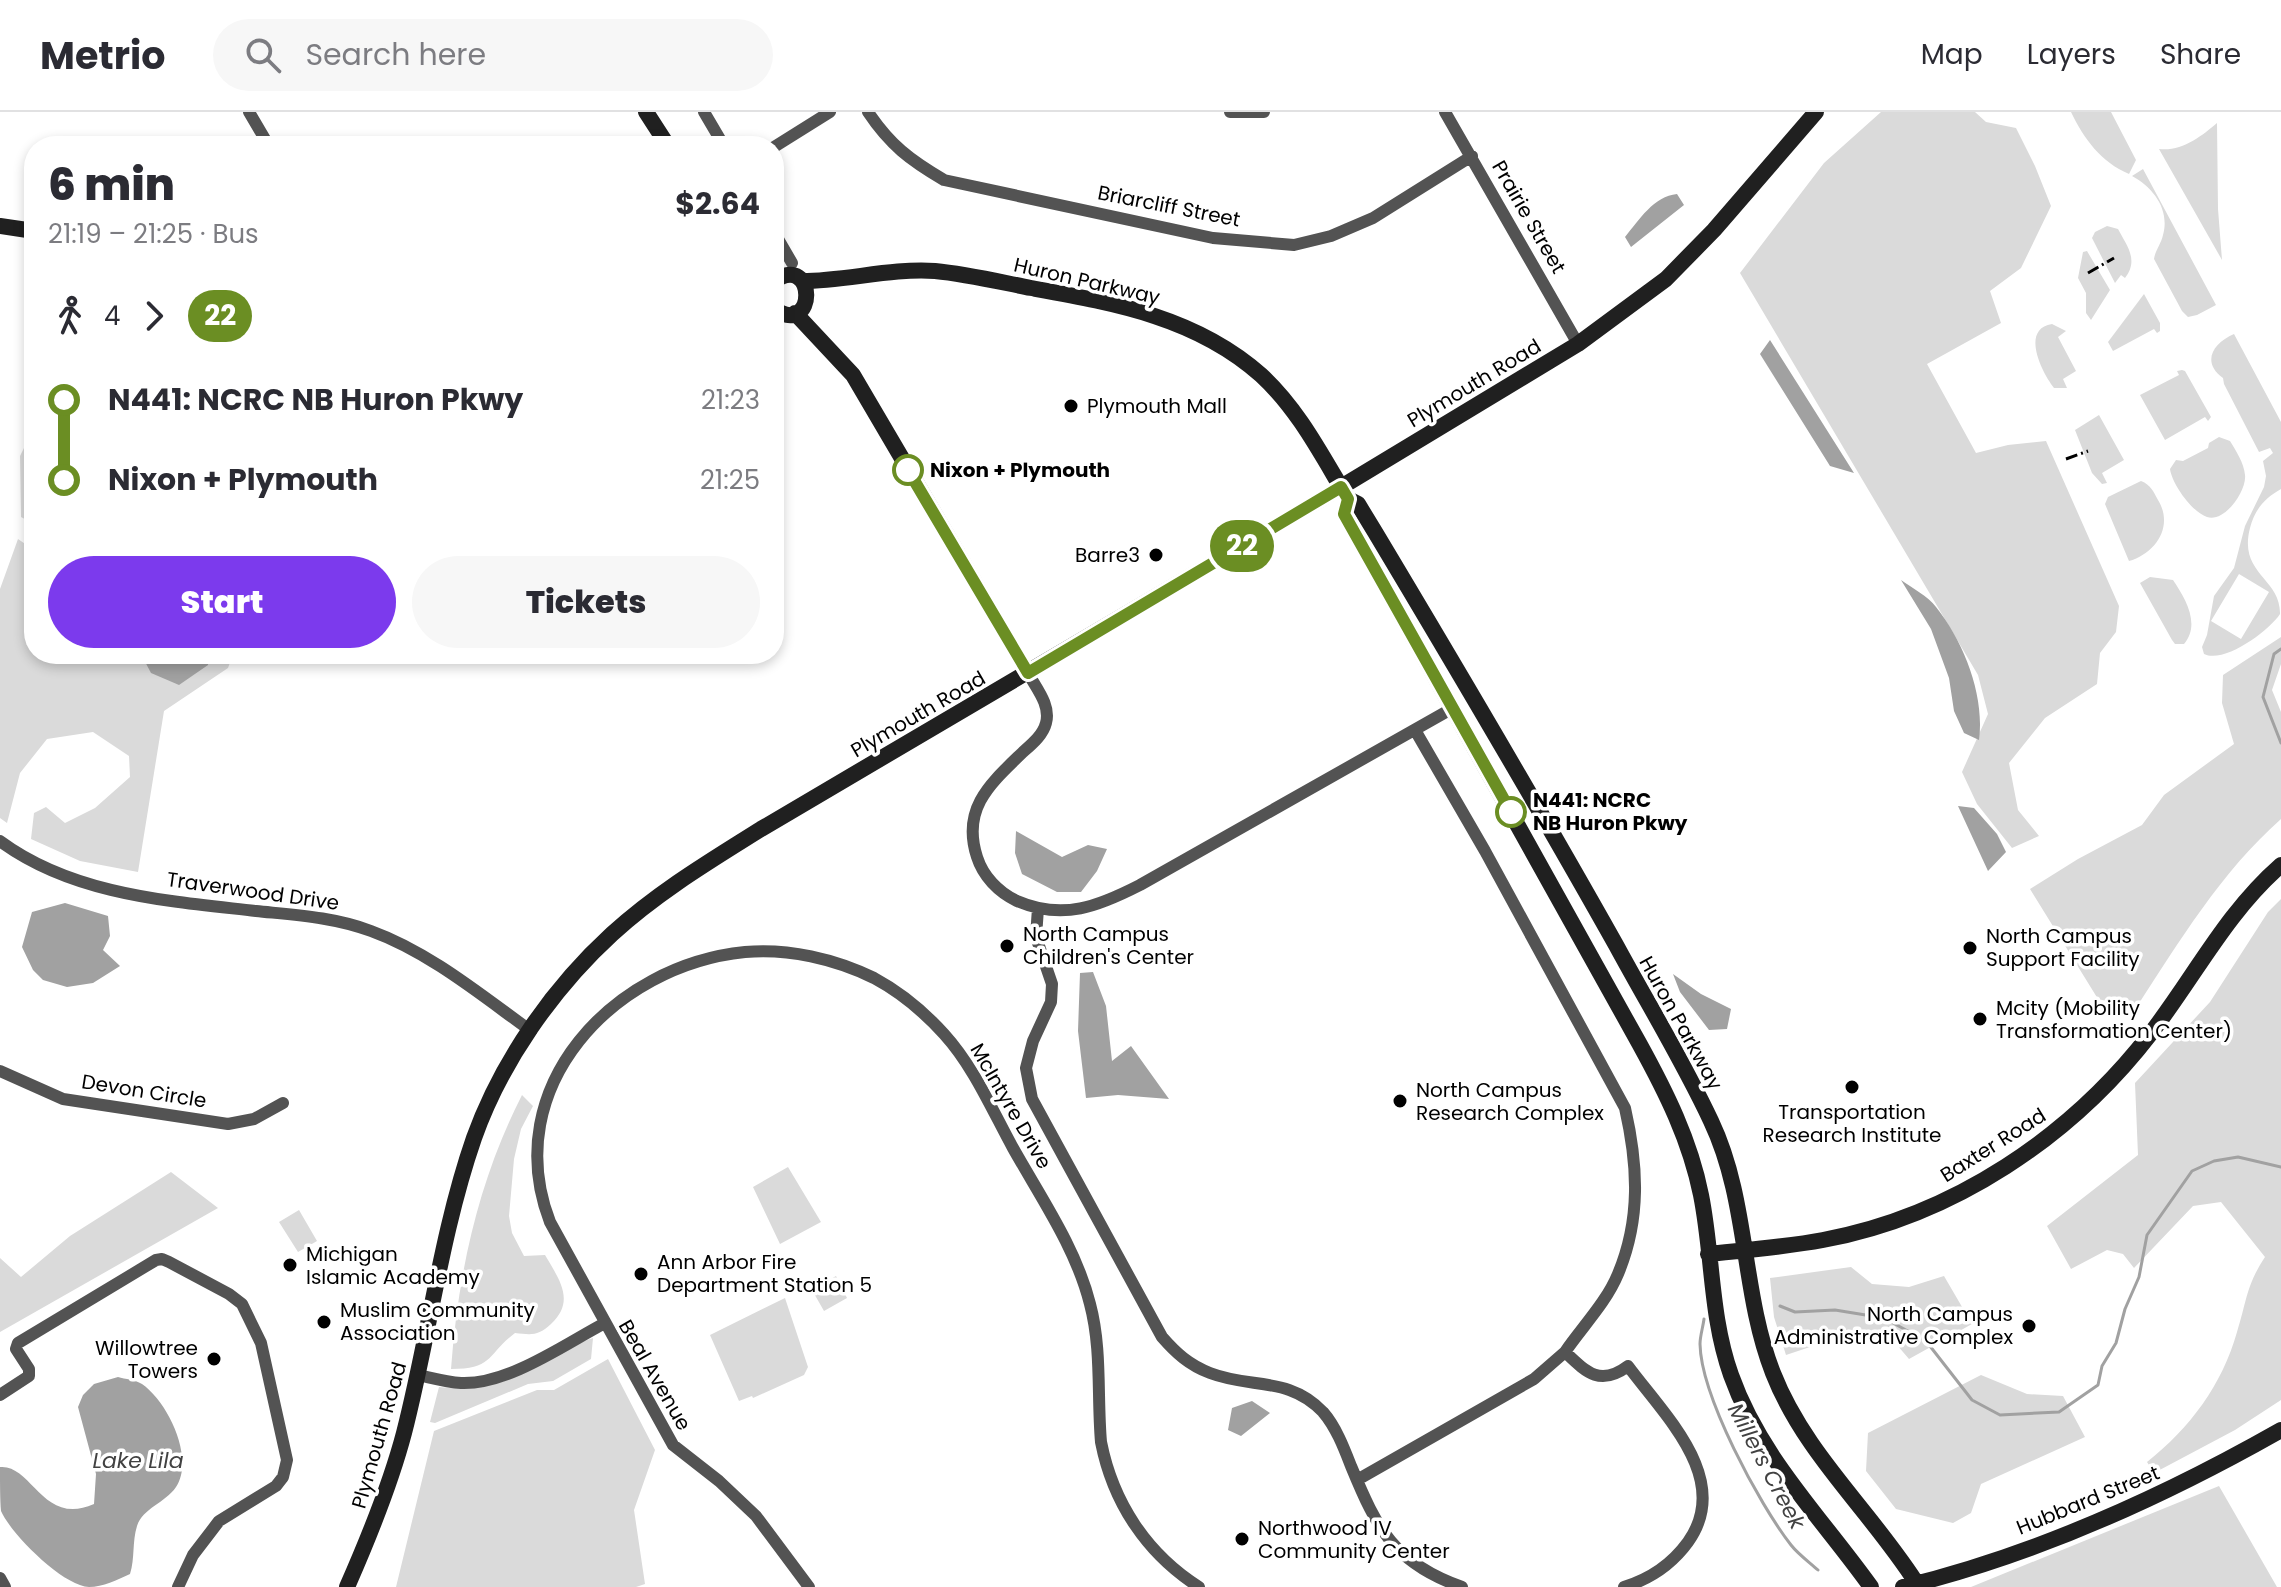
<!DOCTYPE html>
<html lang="en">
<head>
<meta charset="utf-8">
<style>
  body { margin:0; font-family:Poppins,sans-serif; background:#f7f7f7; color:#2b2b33; height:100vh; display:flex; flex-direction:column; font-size:30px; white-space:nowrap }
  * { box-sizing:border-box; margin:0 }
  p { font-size:26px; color:#7c7c81 }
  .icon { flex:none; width:44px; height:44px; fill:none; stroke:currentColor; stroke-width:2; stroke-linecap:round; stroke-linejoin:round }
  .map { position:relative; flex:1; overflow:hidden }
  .sheet { position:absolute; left:24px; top:24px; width:760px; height:528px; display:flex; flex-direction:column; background:#fff; border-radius:32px; box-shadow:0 4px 12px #0003 }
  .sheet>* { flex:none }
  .badge { padding:0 16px; border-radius:26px; font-size:28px; line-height:52px }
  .map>.badge { position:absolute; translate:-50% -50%; box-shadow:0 0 0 4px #fff }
  .legs { display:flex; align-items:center; gap:12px; height:88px; padding:0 24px; font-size:26px }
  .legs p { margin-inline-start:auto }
  .summary { display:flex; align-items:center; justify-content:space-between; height:136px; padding:0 24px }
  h1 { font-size:44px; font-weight:800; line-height:60px }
  .action { display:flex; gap:16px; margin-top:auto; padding:16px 24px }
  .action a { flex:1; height:92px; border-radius:48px; background:#7c3aed; color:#fff; font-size:32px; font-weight:800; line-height:92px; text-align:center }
  .action a+a { background:#f7f7f7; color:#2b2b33 }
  ul { padding:0 24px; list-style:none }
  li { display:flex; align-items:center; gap:28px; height:80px; font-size:30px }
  li i { display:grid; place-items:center; width:12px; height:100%; margin:0 10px; background:currentColor }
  li i::after { content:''; width:20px; height:20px; margin:-10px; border:6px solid; border-radius:50%; background:#fff }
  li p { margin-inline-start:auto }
  li:first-child i { background:linear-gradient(#0000 50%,currentColor 0) }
  li:last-child i { background:linear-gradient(currentColor 50%,#0000 0) }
  header { display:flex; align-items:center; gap:48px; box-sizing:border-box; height:112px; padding:0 40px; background:#fff; border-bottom:2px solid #e1e1e2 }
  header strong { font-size:38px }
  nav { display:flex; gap:44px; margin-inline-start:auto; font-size:28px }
  .search { width:560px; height:72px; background:#f7f7f7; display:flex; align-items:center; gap:20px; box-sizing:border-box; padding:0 28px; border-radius:44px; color:#7c7c81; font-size:30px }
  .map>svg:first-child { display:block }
  .green { fill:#dadada; fill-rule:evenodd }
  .water { fill:#a1a1a1 }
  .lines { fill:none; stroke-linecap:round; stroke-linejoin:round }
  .stream { stroke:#a1a1a1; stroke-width:3 }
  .street { stroke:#535353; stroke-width:12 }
  .secondary { stroke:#202020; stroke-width:16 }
  .rail { stroke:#000; stroke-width:3; stroke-dasharray:12 4 2 4; stroke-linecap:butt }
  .line-1-casing { stroke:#fff; stroke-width:18 }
  .line-1 { stroke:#6b8e23; stroke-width:12 }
  .poi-dot { fill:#000; stroke:#fff; stroke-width:3 }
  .stop-1-dot { fill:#fff; stroke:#6b8e23; stroke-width:4 }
  .labels { text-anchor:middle; stroke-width:7; stroke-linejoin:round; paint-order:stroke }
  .street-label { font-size:20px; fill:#000; stroke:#fff }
  .poi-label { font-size:20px; fill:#000; stroke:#fff; text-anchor:start }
  .stop-label { font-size:20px; font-weight:bold; fill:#000; stroke:#fff; text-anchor:start }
  .water-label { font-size:22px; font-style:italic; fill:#424242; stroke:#fff }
</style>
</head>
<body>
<header>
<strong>Metrio</strong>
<div class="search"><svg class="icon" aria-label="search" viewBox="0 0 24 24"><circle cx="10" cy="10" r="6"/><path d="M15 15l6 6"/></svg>Search here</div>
<nav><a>Map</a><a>Layers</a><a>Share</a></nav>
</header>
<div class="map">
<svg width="2281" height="1475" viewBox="0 0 2281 1475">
  <rect width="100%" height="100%" fill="#fff"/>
  <path class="green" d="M 1881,0 L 1975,0 L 1986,10 L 2016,16 L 2035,54 L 2051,94 L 2021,156 L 1990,179 L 2001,211 L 1927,252 L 1976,341 L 2008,333 L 2046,329 L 2119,494 L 2116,520 L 2100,541 L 2097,572 L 2045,606 L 2009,651 L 2018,698 L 2039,724 L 2012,736 L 1977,692 L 1962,660 L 1988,602 L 1978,563 L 1740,161 L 1824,51 Z
    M 2071,0 L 2111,0 L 2136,48 L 2129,62 C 2101,50 2084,27 2071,0 Z
    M 2217,11 L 2218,97 L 2222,148 L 2159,37 C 2181,40 2202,24 2217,11 Z
    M 2143,57 L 2216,193 L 2197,203 L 2188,205 L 2182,199 L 2154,147 C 2155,139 2161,132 2163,123 C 2170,98 2154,76 2132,64 Z
    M 2107,114 L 2118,117 C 2127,134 2139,148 2125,166 L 2121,163 L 2115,171 L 2092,126 L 2095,120 Z
    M 2087,139 L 2110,178 L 2091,208 L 2086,201 L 2086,181 L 2078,166 L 2083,140 Z
    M 2144,182 L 2160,211 L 2160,219 L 2157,221 L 2154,217 L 2113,239 L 2108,230 Z
    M 2052,212 L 2066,219 L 2058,225 L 2076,259 L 2063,267 L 2067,276 L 2054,276 C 2042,261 2020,217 2052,212 Z
    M 2234,222 L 2281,310 L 2281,377 C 2265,386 2255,397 2250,416 C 2238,462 2281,466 2280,502 C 2269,519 2224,552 2204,542 L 2202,535 L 2207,523 L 2214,484 L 2234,456 L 2245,414 L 2264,375 L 2266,364 L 2263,349 L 2273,341 L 2270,336 L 2259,340 L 2224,272 L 2223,266 C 2201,250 2213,231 2234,222 ZM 2239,462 L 2269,480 L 2241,527 L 2211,509 Z
    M 2182,258 L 2185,259 L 2211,305 L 2208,309 L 2205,305 L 2165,328 L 2140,283 L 2179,263 L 2177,259 Z
    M 2099,303 L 2124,348 L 2102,361 L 2107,371 L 2102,372 L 2092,361 L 2075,318 Z
    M 34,316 L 34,412 L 21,405 L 20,344 Z
    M 2219,325 L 2230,329 C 2236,339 2244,351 2245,363 C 2247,378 2225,411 2207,405 C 2192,400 2172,372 2170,357 L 2176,348 L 2183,349 L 2208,336 L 2209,331 Z
    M 2141,369 C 2151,373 2153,379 2158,388 C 2174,414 2156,441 2129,449 L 2105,392 L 2108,385 Z
    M 18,427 L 34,438 L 34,542 L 233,542 L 228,556 L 164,599 L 138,760 L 80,749 L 31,727 L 34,701 L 46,695 L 65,711 L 95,696 L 130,665 L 129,644 L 93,620 L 47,627 L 20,661 L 7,711 L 0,706 L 0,477 Z
    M 2150,465 L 2173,468 C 2185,486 2201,512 2184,532 L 2175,532 L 2172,528 L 2140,471 Z
    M 2281,525 L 2281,552 L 2272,578 L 2281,600 L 2281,707 C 2221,760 2179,830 2136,896 L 2098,887 L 2030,777 L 2078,747 L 2142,713 L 2164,683 L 2234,632 L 2222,591 L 2223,563 Z
    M 2281,787 L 2281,1288 L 2235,1318 L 2154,1361 L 2147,1350 C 2190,1316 2222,1273 2237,1220 C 2247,1188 2246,1174 2265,1145 L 2221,1090 L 2193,1094 L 2134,1156 L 2123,1142 L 2107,1138 L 2071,1157 L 2047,1114 L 2138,1043 L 2135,971 L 2210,890 L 2268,800 Z
    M 522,983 L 533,994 L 521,1017 L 514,1047 L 509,1104 L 512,1121 L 524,1144 L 545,1143 C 559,1167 576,1189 551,1212 C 538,1224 532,1223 515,1221 C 486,1243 494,1257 451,1257 C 458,1162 478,1069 522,983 Z
    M 788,1055 L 821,1110 L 780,1132 L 753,1075 Z
    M 171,1060 L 218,1096 L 0,1220 L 0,1146 L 21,1165 L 70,1124 Z
    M 299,1098 L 317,1129 L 298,1140 L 279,1110 Z
    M 1851,1155 L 1872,1172 L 1909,1175 L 1944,1164 L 1972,1212 L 1909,1247 L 1891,1226 L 1852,1221 L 1786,1243 L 1774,1205 L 1770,1166 Z
    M 836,1164 L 847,1186 L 824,1199 L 812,1178 Z
    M 785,1186 L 808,1255 L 804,1263 L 753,1286 L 752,1284 L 739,1289 L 710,1223 Z
    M 593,1226 L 591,1247 L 553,1269 L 528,1272 L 435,1311 L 430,1310 L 439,1275 C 483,1281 516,1267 553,1246 C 566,1239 579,1230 593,1226 Z
    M 608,1247 L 655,1338 L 634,1398 L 645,1472 L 636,1475 L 396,1475 L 434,1319 L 537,1278 L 554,1278 Z
    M 1981,1263 L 2027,1282 L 2063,1284 L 2085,1325 L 1981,1372 L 1971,1401 L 1953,1411 L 1896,1397 L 1866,1359 L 1868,1321 Z
    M 2219,1374 L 2277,1475 L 1971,1475 Z"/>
  <path class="water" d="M 1677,82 L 1684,93 L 1631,135 L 1625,125 C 1639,108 1654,84 1677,82 Z
    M 1770,228 L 1854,361 L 1830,354 L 1760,242 Z
    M 1901,468 C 1912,476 1928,484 1936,495 C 1964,530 1985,584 1979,628 L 1964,621 L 1954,599 L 1949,566 L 1931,517 Z
    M 141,542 L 209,542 L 208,553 L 179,573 L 151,561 Z
    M 1958,694 L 1974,696 L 1997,722 L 2006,740 L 1988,759 Z
    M 1016,719 L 1062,745 L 1088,733 L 1107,737 L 1097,759 L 1081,780 L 1057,780 L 1022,762 L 1015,741 Z
    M 65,791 L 108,804 L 110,824 L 103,838 L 120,854 L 93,871 L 67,875 L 43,868 L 33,858 L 22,835 L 32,800 Z
    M 1093,860 L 1106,894 L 1112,949 L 1131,934 L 1169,987 L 1118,983 L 1086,986 L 1078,919 L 1080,861 Z
    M 1673,862 L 1701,882 L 1731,897 L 1727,917 L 1709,918 L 1680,880 Z
    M 118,1265 C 125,1267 136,1268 142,1272 C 168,1290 195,1346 176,1375 C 165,1391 143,1396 137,1414 C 132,1430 135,1446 130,1462 C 117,1468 103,1475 89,1475 C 63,1474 11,1422 1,1399 C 0,1388 0,1368 0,1355 C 32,1352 43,1415 94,1392 L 96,1362 L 78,1295 L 83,1283 L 94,1272 Z
    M 1252,1289 L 1270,1301 L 1241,1324 L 1228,1318 L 1232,1296 Z"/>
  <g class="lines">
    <path class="stream" d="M 2281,537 L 2274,542 L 2263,585 L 2281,631
      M 1780,1194 L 1795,1200 L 1835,1198 L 1884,1206 L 1926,1229 L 1972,1288 L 2000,1303 L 2059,1300 L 2098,1273 L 2102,1254 L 2116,1231 L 2125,1197 L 2139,1165 L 2147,1123 L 2192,1059 L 2214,1049 L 2238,1045 L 2281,1055
      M 1704,1207 C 1703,1215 1700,1224 1700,1232 C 1701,1284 1759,1392 1791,1433 C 1798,1442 1809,1450 1818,1458"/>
    <path class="street" d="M 249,0 L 269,34
      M 704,0 L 724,34
      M 868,0 C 890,33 910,48 944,68 L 1213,126 L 1294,133 L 1331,124 L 1373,106 L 1472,44
      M 1230,0 L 1264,0
      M 1445,0 L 1578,232
      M 774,35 L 830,0
      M 774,120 L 792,151
      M 1028,561 C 1036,576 1051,593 1046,611 C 1043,623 1032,632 1023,640 C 991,671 961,696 977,745 C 983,764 998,780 1017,789 C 1063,809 1099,794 1140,773 L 1453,596
      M 1415,618 L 1485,739 L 1625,996 C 1638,1053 1641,1107 1618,1162 C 1606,1191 1582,1215 1565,1240 C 1586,1260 1600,1275 1628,1254 C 1664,1303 1733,1367 1688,1430 C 1672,1452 1650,1467 1624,1475
      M 0,729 C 73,783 169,789 256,799 C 295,803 334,805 371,819 C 429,840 481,883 531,919
      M 1038,796 L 1036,825 L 1052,872 L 1051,890 L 1033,929 L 1026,956 L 1032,987 L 1162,1225 C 1176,1241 1189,1253 1210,1261 C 1251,1277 1289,1264 1323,1300 C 1336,1315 1344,1336 1351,1354 C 1377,1417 1394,1451 1462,1475
      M 0,959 L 63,987 L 228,1012 L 254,1007 L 283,991
      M 418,1263 C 432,1266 447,1270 461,1271 C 508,1273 565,1232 605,1211
      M 0,1283 L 29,1264 L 29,1257 L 16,1237 L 18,1231 L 156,1148 L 162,1147 L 169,1150 L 229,1182 L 242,1192 L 261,1231 L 287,1348 L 283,1365 L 276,1374 L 219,1409 L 193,1443 L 178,1475
      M 1357,1368 L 1534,1267 L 1565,1240
      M 0,1466 L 5,1475
      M 809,1475 L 756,1404 L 719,1369 L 673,1333 L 550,1110 C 498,975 614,853 745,840 C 788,836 835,847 874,866 C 900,880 925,901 944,922 C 974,955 992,998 1013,1036 C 1041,1086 1076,1136 1090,1192 C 1102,1237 1097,1284 1101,1330 C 1113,1391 1147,1442 1199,1475"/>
    <path class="secondary" d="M 646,0 L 668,34
      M 0,114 L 34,119
      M 774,169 C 817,140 817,226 774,197
      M 802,169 C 846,169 890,156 935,159 C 967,162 1000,170 1031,176 C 1114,191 1196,205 1261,263 C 1299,298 1322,344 1348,387 L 1358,392 L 1375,420 C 1457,557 1538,694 1616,833 C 1648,892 1683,949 1711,1009 C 1749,1089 1741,1179 1773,1261 C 1805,1343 1873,1401 1919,1475
      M 795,201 L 853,263 L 1028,561
      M 1348,387 L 1344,402 L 1639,931 C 1666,980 1690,1028 1701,1083 C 1713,1143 1710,1204 1731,1263 C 1760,1345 1821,1405 1871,1475
      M 1708,1142 C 1746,1138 1786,1135 1823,1128 C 1953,1104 2071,1025 2151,921 C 2195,864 2226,801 2281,753
      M 347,1475 C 369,1425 390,1374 404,1321 C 429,1224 441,1121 474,1026 C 501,950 553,876 612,822 C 658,780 710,749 761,717 L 1318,389 L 1578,232 L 1666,167 L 1714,118 L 1816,0
      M 1903,1475 C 2035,1443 2163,1385 2281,1318"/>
    <path class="rail" d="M 2088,161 L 2114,146
      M 2066,347 L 2088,339"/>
  </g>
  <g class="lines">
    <defs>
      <path id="line-1" d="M 908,358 L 1028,561 L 1341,375 L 1348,387 L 1344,402 L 1511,700"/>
    </defs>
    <use href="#line-1" class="line-1-casing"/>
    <use href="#line-1" class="line-1"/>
  </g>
  <g class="poi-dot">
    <circle cx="1071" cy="294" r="8"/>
    <circle cx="1156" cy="443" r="8"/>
    <circle cx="1007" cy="834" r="8"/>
    <circle cx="1970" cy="836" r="8"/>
    <circle cx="1980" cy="907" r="8"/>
    <circle cx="1852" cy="975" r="8"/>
    <circle cx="1400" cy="989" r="8"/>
    <circle cx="290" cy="1153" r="8"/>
    <circle cx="641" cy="1162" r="8"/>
    <circle cx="324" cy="1210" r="8"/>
    <circle cx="2029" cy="1214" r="8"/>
    <circle cx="214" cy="1247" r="8"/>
    <circle cx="1242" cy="1427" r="8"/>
  </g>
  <g class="stop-1-dot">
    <circle cx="908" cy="358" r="14"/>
    <circle cx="1511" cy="700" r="14"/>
  </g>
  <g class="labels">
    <g class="street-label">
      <text transform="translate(1169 94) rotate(11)" y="7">Briarcliff Street</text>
      <text transform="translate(1529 105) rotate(60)" y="7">Prairie Street</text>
      <text transform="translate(1087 169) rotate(13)" y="7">Huron Parkway</text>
      <text transform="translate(1474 271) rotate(-31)" y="7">Plymouth Road</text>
      <text transform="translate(918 602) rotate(-30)" y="7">Plymouth Road</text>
      <text transform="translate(253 779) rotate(8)" y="7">Traverwood Drive</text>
      <text transform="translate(1681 911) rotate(61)" y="7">Huron Parkway</text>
      <text transform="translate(144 979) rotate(9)" y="7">Devon Circle</text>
      <text transform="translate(1011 994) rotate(60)" y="7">McIntyre Drive</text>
      <text transform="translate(1993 1033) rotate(-32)" y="7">Baxter Road</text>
      <text transform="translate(655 1263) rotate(60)" y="7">Beal Avenue</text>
      <text transform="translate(379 1323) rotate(-74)" y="7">Plymouth Road</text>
      <text transform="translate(2088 1388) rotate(-22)" y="7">Hubbard Street</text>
    </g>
    <g class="poi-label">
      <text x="1087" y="301">Plymouth Mall</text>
      <text x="1140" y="450" text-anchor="end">Barre3</text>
      <text x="1023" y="829">North Campus<tspan x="1023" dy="23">Children's Center</tspan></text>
      <text x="1986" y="831">North Campus<tspan x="1986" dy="23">Support Facility</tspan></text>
      <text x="1996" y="903">Mcity (Mobility<tspan x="1996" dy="23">Transformation Center)</tspan></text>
      <text x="1416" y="985">North Campus<tspan x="1416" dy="23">Research Complex</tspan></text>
      <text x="1852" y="1007" text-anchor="middle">Transportation<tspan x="1852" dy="23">Research Institute</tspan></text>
      <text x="306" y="1149">Michigan<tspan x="306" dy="23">Islamic Academy</tspan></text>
      <text x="657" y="1157">Ann Arbor Fire<tspan x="657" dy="23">Department Station 5</tspan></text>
      <text x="340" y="1205">Muslim Community<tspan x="340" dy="23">Association</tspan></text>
      <text x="2013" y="1209" text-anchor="end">North Campus<tspan x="2013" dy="23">Administrative Complex</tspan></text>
      <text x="198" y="1243" text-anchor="end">Willowtree<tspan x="198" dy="23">Towers</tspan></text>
      <text x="1258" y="1423">Northwood IV<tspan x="1258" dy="23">Community Center</tspan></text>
    </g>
    <g class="stop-label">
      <text x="930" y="365">Nixon + Plymouth</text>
      <text x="1533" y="695">N441: NCRC<tspan x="1533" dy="23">NB Huron Pkwy</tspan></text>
    </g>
    <g class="water-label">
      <text x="138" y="1356">Lake Lila</text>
      <text transform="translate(1767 1354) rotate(62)" y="8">Millers Creek</text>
    </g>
  </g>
</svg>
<b class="badge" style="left:1242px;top:434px;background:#6b8e23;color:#fff">22</b>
<section class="sheet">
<div class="summary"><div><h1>6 min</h1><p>21:19 – 21:25 · Bus</p></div><b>$2.64</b></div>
<div class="legs"><svg class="icon" aria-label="walk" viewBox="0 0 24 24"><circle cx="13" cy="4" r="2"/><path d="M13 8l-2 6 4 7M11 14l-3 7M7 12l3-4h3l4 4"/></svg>4<svg class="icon" aria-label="forward" viewBox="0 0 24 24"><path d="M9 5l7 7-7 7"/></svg><b class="badge" style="background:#6b8e23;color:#fff">22</b></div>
<ul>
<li><i style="color:#6b8e23"></i><b>N441: NCRC NB Huron Pkwy</b><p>21:23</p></li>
<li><i style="color:#6b8e23"></i><b>Nixon + Plymouth</b><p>21:25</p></li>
</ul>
<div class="action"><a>Start</a><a>Tickets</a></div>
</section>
</div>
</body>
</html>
